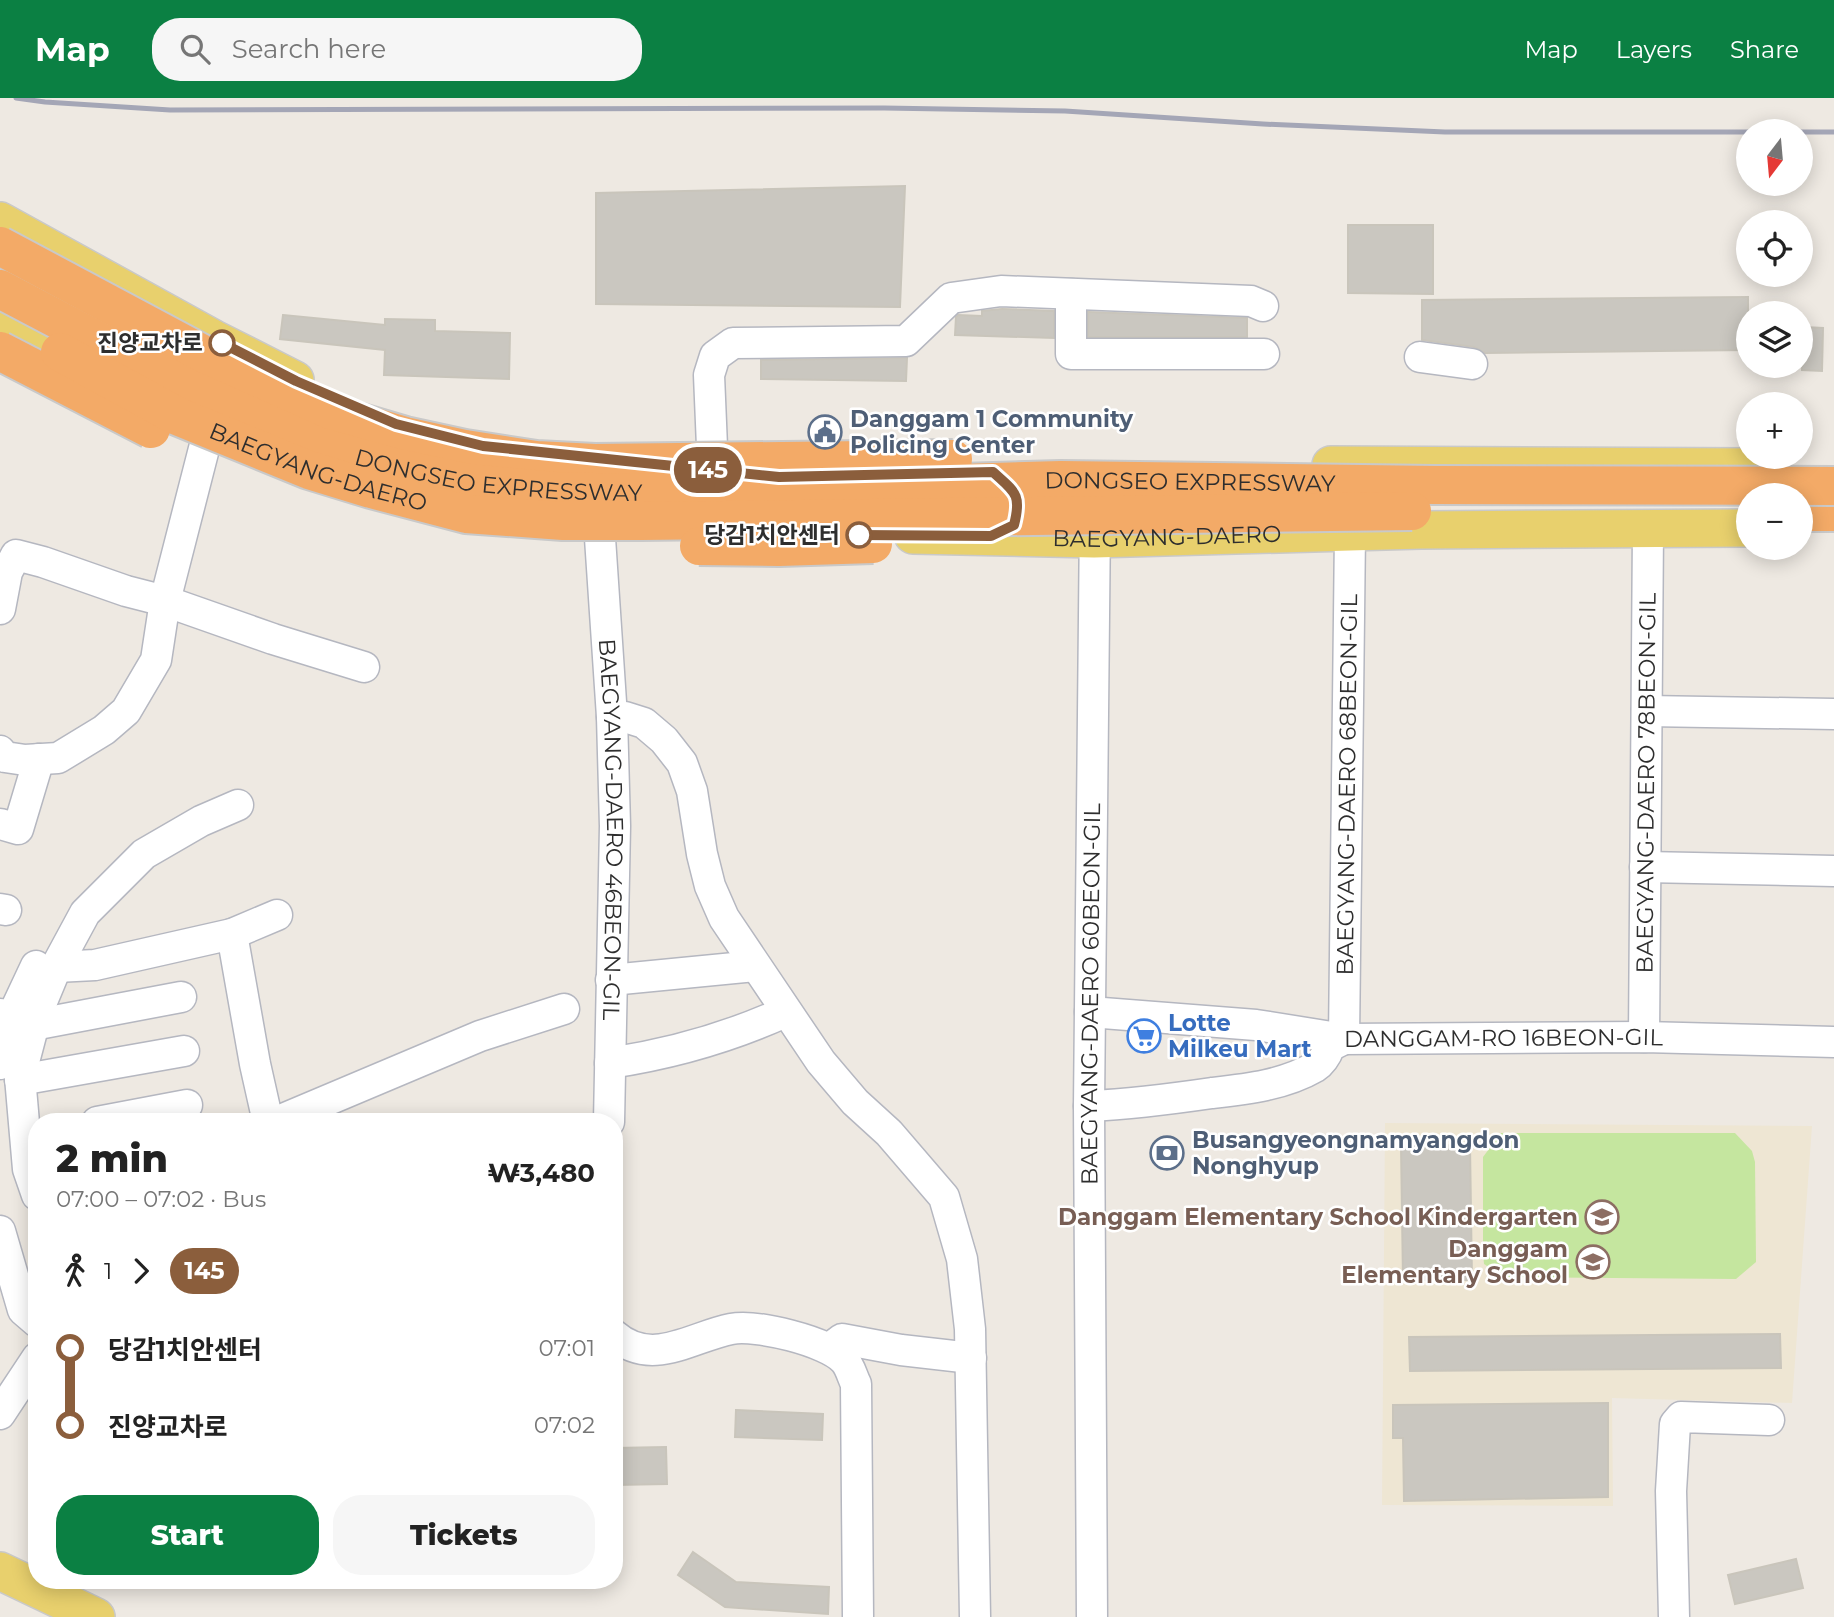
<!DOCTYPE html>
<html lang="en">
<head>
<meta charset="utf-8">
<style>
  body { margin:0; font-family:Montserrat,"Noto Sans KR",sans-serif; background:#f6f6f6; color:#222; height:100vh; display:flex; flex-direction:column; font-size:26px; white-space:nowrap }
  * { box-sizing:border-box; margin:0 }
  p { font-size:23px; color:#767676 }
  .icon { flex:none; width:38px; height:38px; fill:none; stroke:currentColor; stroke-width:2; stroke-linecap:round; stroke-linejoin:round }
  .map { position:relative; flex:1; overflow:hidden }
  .panel { position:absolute; left:28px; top:1015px; width:595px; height:476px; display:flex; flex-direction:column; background:#fff; border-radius:28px; box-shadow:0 4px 18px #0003 }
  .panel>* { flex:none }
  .badge { padding:0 14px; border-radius:23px; font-size:24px; line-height:46px }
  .needle { width:46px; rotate:196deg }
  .controls { position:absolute; left:1736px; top:21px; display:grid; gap:14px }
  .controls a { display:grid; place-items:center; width:77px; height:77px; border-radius:50%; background:#fff; box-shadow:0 4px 18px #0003; font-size:35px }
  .map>.badge { position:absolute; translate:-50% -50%; box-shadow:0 0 0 4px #fff }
  .legs { display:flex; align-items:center; gap:10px; height:77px; padding:0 28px; font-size:23px }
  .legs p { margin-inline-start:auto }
  .summary { display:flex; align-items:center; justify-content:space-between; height:119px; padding:0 28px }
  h1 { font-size:38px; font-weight:800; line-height:52px }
  .primary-button { display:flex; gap:14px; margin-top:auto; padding:14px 28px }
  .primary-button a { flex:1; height:80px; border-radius:28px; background:#0b8043; color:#fff; font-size:28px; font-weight:800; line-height:80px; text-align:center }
  .primary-button a+a { background:#f6f6f6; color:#222 }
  ul { padding:0 28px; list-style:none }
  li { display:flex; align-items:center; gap:24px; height:77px; font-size:26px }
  li i { display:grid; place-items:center; width:10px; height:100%; margin:0 9px; background:currentColor }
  li i::after { content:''; width:18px; height:18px; margin:-9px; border:5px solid; border-radius:50%; background:#fff }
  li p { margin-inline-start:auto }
  li:first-child i { background:linear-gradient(#0000 50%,currentColor 0) }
  li:last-child i { background:linear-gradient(currentColor 50%,#0000 0) }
  header { display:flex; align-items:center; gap:42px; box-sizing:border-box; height:98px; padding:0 35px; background:#0b8043; color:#fff }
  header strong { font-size:33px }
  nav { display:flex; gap:38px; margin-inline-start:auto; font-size:24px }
  .search { width:490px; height:63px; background:#f6f6f6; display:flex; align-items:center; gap:18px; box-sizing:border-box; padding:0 24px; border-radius:28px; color:#767676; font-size:26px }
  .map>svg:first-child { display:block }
  .education { fill:#eee6d3 }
  .pitch { fill:#c5e69f }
  .building { fill:#cac7c0; stroke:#c9c5bb; stroke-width:2 }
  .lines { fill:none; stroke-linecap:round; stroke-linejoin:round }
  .minor-casing { stroke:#b5b7c0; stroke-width:33 }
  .major-casing { stroke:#c9c9c9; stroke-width:40 }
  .highway-casing { stroke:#c9c9c9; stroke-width:42 }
  .minor { stroke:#fff; stroke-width:30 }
  .major { stroke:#e8d06d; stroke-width:37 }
  .highway { stroke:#f3aa67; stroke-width:38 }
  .rail { stroke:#a4a6b6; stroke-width:5 }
  .highway-bridge-casing { stroke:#c9c9c9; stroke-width:42; stroke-linecap:butt }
  .highway-bridge { stroke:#f3aa67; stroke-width:38 }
  .line-1-casing { stroke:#fff; stroke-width:16 }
  .line-1 { stroke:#8b5e3c; stroke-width:10 }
  .stop-1-dot { fill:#fff; stroke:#8b5e3c; stroke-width:3.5 }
  .labels { text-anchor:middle; stroke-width:5; stroke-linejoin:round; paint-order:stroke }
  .stop-label { font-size:23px; font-weight:bold; fill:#2e2e2e; stroke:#fff; text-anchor:end }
  .service-label { font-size:23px; font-weight:bold; fill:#4e5e75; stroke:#fff; text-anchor:start }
  .street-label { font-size:23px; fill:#2e2e2e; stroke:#fff }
  .shop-label { font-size:23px; font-weight:bold; fill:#366cbe; stroke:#fff; text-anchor:start }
  .education-label { font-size:23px; font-weight:bold; fill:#785e54; stroke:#fff; text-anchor:end }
</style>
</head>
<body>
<header>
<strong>Map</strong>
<div class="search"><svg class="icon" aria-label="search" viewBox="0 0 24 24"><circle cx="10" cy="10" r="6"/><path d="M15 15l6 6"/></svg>Search here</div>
<nav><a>Map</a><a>Layers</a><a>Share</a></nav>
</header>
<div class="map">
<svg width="1834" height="1519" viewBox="0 0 1834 1519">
  <rect width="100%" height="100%" fill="#eee9e2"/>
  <path class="education" d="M 1385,1025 L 1812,1028 L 1792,1305 L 1612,1300 L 1613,1408 L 1382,1407 Z"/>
  <path class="pitch" d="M 1501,1035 L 1735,1035 L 1752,1053 L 1755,1064 L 1756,1164 L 1736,1181 L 1504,1179 L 1484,1166 L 1483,1155 L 1483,1059 Z"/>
  <path class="building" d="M 905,88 L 900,209 L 596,206 L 596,95 Z
    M 1348,127 L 1433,127 L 1433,196 L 1348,195 Z
    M 1748,199 L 1748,252 L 1485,255 L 1474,249 L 1422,242 L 1422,202 Z
    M 1002,211 L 1054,213 L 1054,240 L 955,237 L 956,219 L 958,217 L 982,218 L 982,213 Z
    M 1088,214 L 1247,220 L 1247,239 L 1088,239 Z
    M 283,217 L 385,227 L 385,221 L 435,222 L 435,233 L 510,235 L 509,281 L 384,277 L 385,252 L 280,241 Z
    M 1804,229 L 1823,230 L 1822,273 L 1802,272 Z
    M 907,260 L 906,283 L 761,281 L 761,262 Z
    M 1470,1047 L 1472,1182 L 1403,1182 L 1401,1048 Z
    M 1780,1236 L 1781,1270 L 1410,1273 L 1409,1239 Z
    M 1608,1305 L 1608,1399 L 1404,1403 L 1403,1340 L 1393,1340 L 1393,1307 Z
    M 736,1312 L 823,1316 L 822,1342 L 735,1339 Z
    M 666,1349 L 667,1386 L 614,1387 L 614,1350 Z
    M 693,1454 L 736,1484 L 829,1489 L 828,1516 L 725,1509 L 678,1477 Z
    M 1796,1461 L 1803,1490 L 1735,1506 L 1728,1477 Z"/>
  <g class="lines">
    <defs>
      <g id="minor">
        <path d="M 1071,196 L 1071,256 L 1264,256"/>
        <path d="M 1420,259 L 1472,266"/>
        <path d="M 713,373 L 709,277 L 715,258 L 733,245 L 906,243 L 951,200 L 1001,193 L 1251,203 L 1263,208"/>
        <path id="s1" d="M 600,440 L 612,619 L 615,728 L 609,1024"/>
        <path d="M 0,511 L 7,474 L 16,457 L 43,464 L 126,493 L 165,503 L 273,541 L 364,569"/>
        <path d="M 1647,613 L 1834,616"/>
        <path d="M 612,619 L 625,619 L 644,625 L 664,642 L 682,665 L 692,693 L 702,756 L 710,788 L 724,820 L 821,964 L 855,1004 L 889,1035 L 944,1099 L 962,1161 L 970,1231 L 975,1519"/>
        <path d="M 0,653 L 5,659 L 25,662 L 58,660 L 104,632 L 126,613 L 156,562 L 165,503 L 208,335"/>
        <path d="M 0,726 L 18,731 L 39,661"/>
        <path d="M 1645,769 L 1834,773"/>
        <path d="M 0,811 L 6,812"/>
        <path d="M 232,836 L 255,966 L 268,1024"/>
        <path d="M 56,869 L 95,867 L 232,836 L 277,817"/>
        <path d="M 611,882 L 755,868"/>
        <path id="s2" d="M 1090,914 L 1256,927 L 1344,941 L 1644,939 L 1834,944"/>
        <path d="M 0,916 L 11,921 L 36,868"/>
        <path d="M 33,927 L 181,899"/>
        <path id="s3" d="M 1644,939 L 1648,431"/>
        <path d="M 610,965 C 670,956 730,939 785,914"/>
        <path d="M 0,966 L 5,957 L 11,921"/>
        <path d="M 20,982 L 184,953"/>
        <path id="s4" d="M 1089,1008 C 1131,1006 1171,1001 1212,995 C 1247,991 1284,987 1315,969 C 1323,964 1327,956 1330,948 L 1344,941 L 1350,434"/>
        <path d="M 97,1024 L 187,1007"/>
        <path d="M 276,1024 L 480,938 L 564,911"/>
        <path d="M 37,1097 L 28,1071 L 20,979 L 36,918 L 58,865 L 85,815 L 144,756 L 201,723 L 238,707"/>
        <path d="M 0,1133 L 23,1212 L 37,1224"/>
        <path d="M 614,1237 C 652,1270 691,1239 731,1231 C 756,1226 827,1243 844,1262 C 850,1268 852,1278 856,1286 L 858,1519"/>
        <path d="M 830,1250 L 842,1241 L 901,1252 L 971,1260"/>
        <path d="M 0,1316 L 37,1260"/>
        <path id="s5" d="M 1092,1519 L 1089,1008 L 1095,420"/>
        <path d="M 1674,1519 L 1671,1393 L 1675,1326 L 1681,1319 L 1769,1322"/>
      </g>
      <g id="major">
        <path d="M 0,123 L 214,241 L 295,282"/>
        <path d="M 0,228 L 87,270"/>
        <path d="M 1331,367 L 1753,369"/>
        <path id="s6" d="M 913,437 L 1094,441 L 1421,432 L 1748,430"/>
        <path d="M 0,1473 L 96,1519"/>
      </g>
      <path id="highway" d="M 1801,414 L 1834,414"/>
    </defs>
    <use href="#minor" class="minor-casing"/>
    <use href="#major" class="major-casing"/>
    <use href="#highway" class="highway-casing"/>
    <use href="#minor" class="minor"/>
    <use href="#major" class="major"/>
    <use href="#highway" class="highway"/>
    <path class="rail" d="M 16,0 L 45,4 L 170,12 L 884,10 L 1065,13 L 1263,26 L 1445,34 L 1748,34
      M 1801,34 L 1834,34"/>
    <defs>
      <g id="highway-bridge">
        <path d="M 0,148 L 238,275 L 317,312 L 405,338 L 465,351 L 536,362 L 595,365 L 953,361"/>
        <path id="s7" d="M 0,191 L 186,289 L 318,348 L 394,369 L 469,385 L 556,393 L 631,395 L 1061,382 L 1434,387 L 1834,388"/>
        <path d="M 0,253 L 151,331"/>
        <path id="s8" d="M 60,254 L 177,318 L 309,372 L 371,391 L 466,416 L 563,423 L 642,423 L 1412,413"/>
        <path d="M 699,448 L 779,449 L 873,446"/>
      </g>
    </defs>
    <use href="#highway-bridge" class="highway-bridge-casing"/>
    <use href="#highway-bridge" class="highway-bridge"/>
  </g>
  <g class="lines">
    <defs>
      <path id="line-1" d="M 222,245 L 296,283 L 396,326 L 483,348 L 779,379 L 993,374 C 1015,394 1022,396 1014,427 L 991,438 L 859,437"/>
    </defs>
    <use href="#line-1" class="line-1-casing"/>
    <use href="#line-1" class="line-1"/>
  </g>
  <defs>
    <symbol id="civic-ring" viewBox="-11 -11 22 22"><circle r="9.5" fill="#fff" stroke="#5c6f8a" stroke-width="1.5"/><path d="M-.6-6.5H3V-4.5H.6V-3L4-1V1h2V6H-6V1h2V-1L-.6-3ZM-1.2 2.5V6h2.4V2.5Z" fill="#5c6f8a"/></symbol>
    <symbol id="supermarket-ring" viewBox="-11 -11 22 22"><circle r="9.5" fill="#fff" stroke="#3f7fe0" stroke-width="1.5"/><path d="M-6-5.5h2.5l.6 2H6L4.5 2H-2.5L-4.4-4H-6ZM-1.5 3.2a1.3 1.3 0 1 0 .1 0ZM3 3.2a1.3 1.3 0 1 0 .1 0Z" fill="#3f7fe0"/></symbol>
    <symbol id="bank-ring" viewBox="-11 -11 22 22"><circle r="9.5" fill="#fff" stroke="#5c6f8a" stroke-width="1.5"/><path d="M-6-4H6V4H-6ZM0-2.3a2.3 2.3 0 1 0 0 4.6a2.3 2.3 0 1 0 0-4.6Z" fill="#5c6f8a"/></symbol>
    <symbol id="school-ring" viewBox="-11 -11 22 22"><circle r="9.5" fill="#fff" stroke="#8d6e63" stroke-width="1.5"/><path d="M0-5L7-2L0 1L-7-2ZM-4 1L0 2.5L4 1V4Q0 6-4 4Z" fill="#8d6e63"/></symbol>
  </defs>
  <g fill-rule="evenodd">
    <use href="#civic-ring" x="806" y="315" width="38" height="38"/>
    <use href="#supermarket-ring" x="1125" y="919" width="38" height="38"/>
    <use href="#bank-ring" x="1148" y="1036" width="38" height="38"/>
    <use href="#school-ring" x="1583" y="1100" width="38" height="38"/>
    <use href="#school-ring" x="1574" y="1145" width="38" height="38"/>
  </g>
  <g class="stop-1-dot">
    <circle cx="222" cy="245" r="12"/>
    <circle cx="859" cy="437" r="12"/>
  </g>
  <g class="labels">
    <g class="stop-label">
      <text x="203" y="253">진양교차로</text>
      <text x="840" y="445">당감1치안센터</text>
    </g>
    <g class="service-label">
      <text x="850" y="329">Danggam 1 Community<tspan x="850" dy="26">Policing Center</tspan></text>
      <text x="1192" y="1050">Busangyeongnamyangdon<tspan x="1192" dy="26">Nonghyup</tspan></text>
    </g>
    <g class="street-label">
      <text dy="8" stroke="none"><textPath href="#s8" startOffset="284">BAEGYANG-DAERO</textPath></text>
      <text dy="8" stroke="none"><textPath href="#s7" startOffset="539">DONGSEO EXPRESSWAY</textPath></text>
      <text dy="8" stroke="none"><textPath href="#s7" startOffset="1232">DONGSEO EXPRESSWAY</textPath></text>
      <text dy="8" stroke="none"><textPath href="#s6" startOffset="254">BAEGYANG-DAERO</textPath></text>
      <text dy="8" stroke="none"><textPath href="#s3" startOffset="254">BAEGYANG-DAERO 78BEON-GIL</textPath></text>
      <text dy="8" stroke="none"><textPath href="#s4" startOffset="527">BAEGYANG-DAERO 68BEON-GIL</textPath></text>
      <text dy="8" stroke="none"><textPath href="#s1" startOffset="292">BAEGYANG-DAERO 46BEON-GIL</textPath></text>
      <text dy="8" stroke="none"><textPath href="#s5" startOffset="623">BAEGYANG-DAERO 60BEON-GIL</textPath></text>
      <text dy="8" stroke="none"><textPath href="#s2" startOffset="415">DANGGAM-RO 16BEON-GIL</textPath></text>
    </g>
    <g class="shop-label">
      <text x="1168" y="933">Lotte<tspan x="1168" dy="26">Milkeu Mart</tspan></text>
    </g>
    <g class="education-label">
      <text x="1578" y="1127">Danggam Elementary School Kindergarten</text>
      <text x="1568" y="1159">Danggam<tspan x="1568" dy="26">Elementary School</tspan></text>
    </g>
  </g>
</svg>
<div class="controls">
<a><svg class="needle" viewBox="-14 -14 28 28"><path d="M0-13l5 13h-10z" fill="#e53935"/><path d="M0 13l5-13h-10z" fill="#767676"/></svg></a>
<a><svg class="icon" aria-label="locate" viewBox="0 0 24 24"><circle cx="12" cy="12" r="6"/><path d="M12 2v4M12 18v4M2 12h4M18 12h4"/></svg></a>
<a><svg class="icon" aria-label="layers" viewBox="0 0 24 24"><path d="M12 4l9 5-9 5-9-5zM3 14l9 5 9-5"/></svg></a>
<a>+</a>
<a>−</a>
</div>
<b class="badge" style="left:708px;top:372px;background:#8b5e3c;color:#fff">145</b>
<section class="panel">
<div class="summary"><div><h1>2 min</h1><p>07:00 – 07:02 · Bus</p></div><b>₩3,480</b></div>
<div class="legs"><svg class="icon" aria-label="walk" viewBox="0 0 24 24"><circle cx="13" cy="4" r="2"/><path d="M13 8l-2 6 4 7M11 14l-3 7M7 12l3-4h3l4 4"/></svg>1<svg class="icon" aria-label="forward" viewBox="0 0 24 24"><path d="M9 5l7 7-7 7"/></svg><b class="badge" style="background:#8b5e3c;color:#fff">145</b></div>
<ul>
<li><i style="color:#8b5e3c"></i><b>당감1치안센터</b><p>07:01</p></li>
<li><i style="color:#8b5e3c"></i><b>진양교차로</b><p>07:02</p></li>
</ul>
<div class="primary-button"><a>Start</a><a>Tickets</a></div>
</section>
</div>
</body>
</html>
